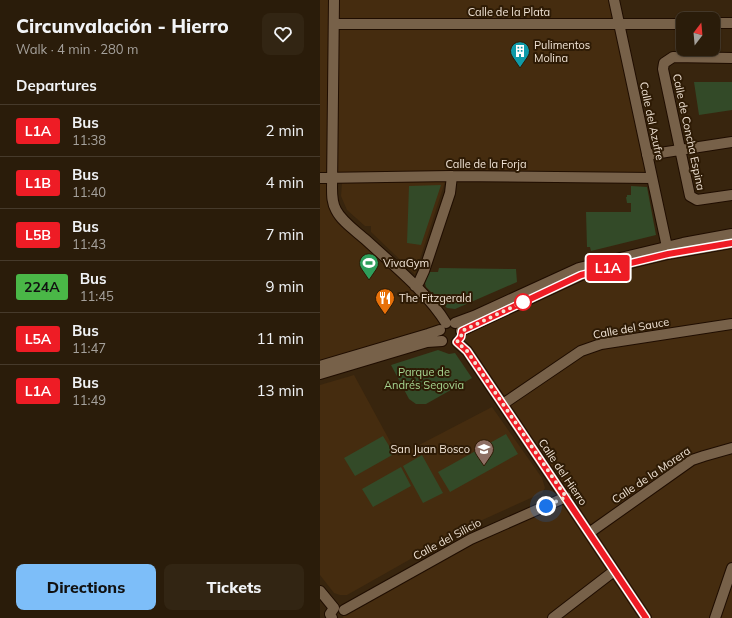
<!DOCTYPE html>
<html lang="en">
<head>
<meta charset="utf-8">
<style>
  body { margin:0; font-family:Mulish,sans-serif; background:#322513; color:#f1f3f6; height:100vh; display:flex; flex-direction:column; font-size:15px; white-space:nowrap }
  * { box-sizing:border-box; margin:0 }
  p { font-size:13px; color:#a5a19c }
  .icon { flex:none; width:22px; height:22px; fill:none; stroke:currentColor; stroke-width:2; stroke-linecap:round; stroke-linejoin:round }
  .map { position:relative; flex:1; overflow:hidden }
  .sheet { display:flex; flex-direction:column; background:#2a1c0a; width:320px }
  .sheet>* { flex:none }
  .badge { padding:0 8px; border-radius:3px; font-size:14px; line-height:26px }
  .needle { width:26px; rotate:16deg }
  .controls { position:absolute; left:356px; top:12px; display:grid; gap:8px }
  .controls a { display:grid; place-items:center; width:44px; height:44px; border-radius:8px; background:#2a1c0a; box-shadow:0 1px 3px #0004,0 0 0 1px #463a2b; font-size:20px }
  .you { position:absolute; width:20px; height:20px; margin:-10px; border:3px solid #fff; border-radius:50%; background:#1a73e8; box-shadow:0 0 0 6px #1a73e833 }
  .map>.badge { position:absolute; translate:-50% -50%; box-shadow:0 0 0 2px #fff }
  h2 { padding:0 16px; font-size:15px; line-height:36px }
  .round { display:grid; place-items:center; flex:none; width:42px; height:42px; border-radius:8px; background:#322513 }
  .overview { display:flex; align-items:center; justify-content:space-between; height:68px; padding:0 16px }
  h1 { font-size:19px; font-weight:800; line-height:30px }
  .button { display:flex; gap:8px; margin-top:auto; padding:8px 16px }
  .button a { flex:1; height:46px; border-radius:8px; background:#7dbef9; color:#111; font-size:16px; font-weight:800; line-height:46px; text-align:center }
  .button a+a { background:#322513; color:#f1f3f6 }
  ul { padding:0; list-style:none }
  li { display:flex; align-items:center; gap:12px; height:52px; padding:0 16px; border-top:1px solid #463a2b }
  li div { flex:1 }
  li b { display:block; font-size:15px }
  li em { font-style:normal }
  li .badge { min-width:44px; font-weight:700; text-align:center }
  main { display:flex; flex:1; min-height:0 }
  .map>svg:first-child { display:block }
  .built { fill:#452c0f }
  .green { fill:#334a28 }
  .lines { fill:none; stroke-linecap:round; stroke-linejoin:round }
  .minor-casing { stroke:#1f0d00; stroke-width:12 }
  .minor { stroke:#776149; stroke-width:10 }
  .line-casing { stroke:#fff; stroke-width:9 }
  .line { stroke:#ee1c25; stroke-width:6 }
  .walk { stroke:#f1e4d6; stroke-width:4; stroke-dasharray:0 7.2 }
  .stop-dot { fill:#fff; stroke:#ee1c25; stroke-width:2 }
  .labels { text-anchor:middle; stroke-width:4; stroke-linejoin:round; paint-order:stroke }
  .street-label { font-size:11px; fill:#f1e4d6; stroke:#2e1b05 }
  .poi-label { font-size:11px; fill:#f1e4d6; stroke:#2e1b05; text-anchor:start }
  .park-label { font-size:11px; fill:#a7d792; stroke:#2e1b05 }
</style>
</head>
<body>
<main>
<section class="sheet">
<div class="overview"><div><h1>Circunvalación - Hierro</h1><p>Walk · 4 min · 280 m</p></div><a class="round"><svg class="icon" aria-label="heart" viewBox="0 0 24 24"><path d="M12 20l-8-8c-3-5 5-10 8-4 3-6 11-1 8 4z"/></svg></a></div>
<h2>Departures</h2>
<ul>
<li><span class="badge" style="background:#ee1c25;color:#fff">L1A</span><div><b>Bus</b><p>11:38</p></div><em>2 min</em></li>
<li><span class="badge" style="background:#ee1c25;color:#fff">L1B</span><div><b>Bus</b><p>11:40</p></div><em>4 min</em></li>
<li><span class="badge" style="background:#ee1c25;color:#fff">L5B</span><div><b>Bus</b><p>11:43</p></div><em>7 min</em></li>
<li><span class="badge" style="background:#4ab747;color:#111">224A</span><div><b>Bus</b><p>11:45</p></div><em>9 min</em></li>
<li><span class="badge" style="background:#ee1c25;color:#fff">L5A</span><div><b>Bus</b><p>11:47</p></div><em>11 min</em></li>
<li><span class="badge" style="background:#ee1c25;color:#fff">L1A</span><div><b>Bus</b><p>11:49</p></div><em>13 min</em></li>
</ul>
<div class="button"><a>Directions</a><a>Tickets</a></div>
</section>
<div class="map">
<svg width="412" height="618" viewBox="0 0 412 618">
  <rect width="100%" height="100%" fill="#38250e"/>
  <path class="built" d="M 0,0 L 294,0 L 332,178 L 12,178 L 14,205 L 126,323 L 121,327 L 0,366 Z
    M 25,181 L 125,182 L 95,274 L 51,232 L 51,226 L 45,226 L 27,210 L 21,196 L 22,183 Z
    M 412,243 L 412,618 L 23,618 L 24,613 L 39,601 L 245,497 L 139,339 L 142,334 L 237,285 Z
    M 34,375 L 78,456 L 172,407 L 222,478 L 225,488 L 222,493 L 149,526 L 27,595 L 20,595 L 14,593 L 0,575 L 0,385 Z"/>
  <path class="green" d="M 374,82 L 412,82 L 412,110 L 379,115 Z
    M 121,185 L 101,245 L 87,243 L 89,186 Z
    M 311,186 L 327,187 L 336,235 L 271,251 L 270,247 L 267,247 L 266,212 L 311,212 L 311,203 L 307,203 L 306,197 L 307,197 L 307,195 L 311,195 Z
    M 119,268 L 196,269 L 197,282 L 135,309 L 127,308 L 106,287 L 105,283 L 108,272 L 118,272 Z
    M 118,350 L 129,354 L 135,353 L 152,378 L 106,404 L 96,404 L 89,399 L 71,365 Z
    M 186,434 L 198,454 L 130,492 L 118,472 Z
    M 63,436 L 74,454 L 35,476 L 24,458 Z
    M 102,455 L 123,493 L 103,503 L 83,466 Z
    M 81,467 L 91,486 L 53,507 L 42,489 Z"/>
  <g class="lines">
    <defs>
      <path id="minor" d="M 14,0 L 12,188 C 12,196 12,203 16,210 C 22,222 36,231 46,240 C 72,264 108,293 126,323
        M 294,0 L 347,247
        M 393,23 L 412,23
        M 14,24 L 363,24
        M 412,58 L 353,57 L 344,63 L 343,69 L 370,196 L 377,200 L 412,195
        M 327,155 L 412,142
        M 0,178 L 132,176 L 332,178
        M 95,286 L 99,282 L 104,271 L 130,193 L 132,176
        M 135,323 L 154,316 L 259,268 L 363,243 L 412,234
        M 141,331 L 261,275 L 348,254 L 412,243
        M 137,342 L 147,351 L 326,618
        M 0,366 L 108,334 L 120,330
        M 0,374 L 107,342 L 122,341
        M 183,404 L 261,351 L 281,344 L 412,324
        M 269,533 L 372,460 L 384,456 L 412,448
        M 0,591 L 14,608
        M 24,610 L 151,539 L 246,497
        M 12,618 L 10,614 L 14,608
        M 233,618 L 294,571
        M 395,618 L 412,568"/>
    </defs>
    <use href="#minor" class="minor-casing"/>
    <use href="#minor" class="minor"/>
  </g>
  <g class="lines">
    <defs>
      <path id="line" d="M 326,618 L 147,351 L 137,342 L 141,337 L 142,331 L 261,275 L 348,254 L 412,243"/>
    </defs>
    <use href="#line" class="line-casing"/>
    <use href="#line" class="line"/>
    <path class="walk" d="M 203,302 L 142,331 L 141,337 L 137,342 L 147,351 L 246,497 L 226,506"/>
  </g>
  <defs>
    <symbol id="building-pin" viewBox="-11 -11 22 30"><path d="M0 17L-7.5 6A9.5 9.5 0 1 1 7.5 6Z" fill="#0f9aa8" stroke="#2e1b05"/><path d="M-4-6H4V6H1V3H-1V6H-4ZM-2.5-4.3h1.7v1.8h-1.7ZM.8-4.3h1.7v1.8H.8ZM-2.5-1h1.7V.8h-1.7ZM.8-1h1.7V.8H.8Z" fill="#fff"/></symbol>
    <symbol id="stadium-pin" viewBox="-11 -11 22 30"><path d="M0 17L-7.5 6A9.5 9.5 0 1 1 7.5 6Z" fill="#2e9e5b" stroke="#2e1b05"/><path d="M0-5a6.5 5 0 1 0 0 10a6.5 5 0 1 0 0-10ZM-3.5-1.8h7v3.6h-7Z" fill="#fff"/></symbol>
    <symbol id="restaurant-pin" viewBox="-11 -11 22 30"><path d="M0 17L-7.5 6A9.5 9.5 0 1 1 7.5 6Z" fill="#e8710a" stroke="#2e1b05"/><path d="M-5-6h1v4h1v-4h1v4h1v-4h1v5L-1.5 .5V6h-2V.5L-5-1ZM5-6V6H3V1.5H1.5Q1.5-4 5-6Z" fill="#fff"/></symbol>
    <symbol id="school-pin" viewBox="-11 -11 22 30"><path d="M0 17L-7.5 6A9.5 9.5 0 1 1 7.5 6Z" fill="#8d6e63" stroke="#2e1b05"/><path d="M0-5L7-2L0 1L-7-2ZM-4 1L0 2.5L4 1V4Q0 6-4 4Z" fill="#fff"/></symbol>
  </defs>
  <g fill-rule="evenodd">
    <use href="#building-pin" x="189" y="40" width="22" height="30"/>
    <use href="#stadium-pin" x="38" y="252" width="22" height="30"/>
    <use href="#restaurant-pin" x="54" y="287" width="22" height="30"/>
    <use href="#school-pin" x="153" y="438" width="22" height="30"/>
  </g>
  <circle class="stop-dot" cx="203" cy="302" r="8"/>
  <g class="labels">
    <g class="street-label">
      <text x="189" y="16">Calle de la Plata</text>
      <text transform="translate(332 121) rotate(78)" y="4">Calle del Azufre</text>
      <text transform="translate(369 132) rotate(78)" y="4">Calle de Concha Espina</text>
      <text x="166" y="168">Calle de la Forja</text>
      <text transform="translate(311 328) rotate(-10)" y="4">Calle del Sauce</text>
      <text transform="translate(243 472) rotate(56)" y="4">Calle del Hierro</text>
      <text transform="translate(331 475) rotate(-34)" y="4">Calle de la Morera</text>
      <text transform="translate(127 539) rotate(-28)" y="4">Calle del Silicio</text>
    </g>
    <g class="poi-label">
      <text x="214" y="49">Pulimentos<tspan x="214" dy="13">Molina</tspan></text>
      <text x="63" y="267">VivaGym</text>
      <text x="79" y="302">The Fitzgerald</text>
      <text x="150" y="453" text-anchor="end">San Juan Bosco</text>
    </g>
    <g class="park-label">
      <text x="104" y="376">Parque de<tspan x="104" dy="13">Andrés Segovia</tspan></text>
    </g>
  </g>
</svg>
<div class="controls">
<a><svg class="needle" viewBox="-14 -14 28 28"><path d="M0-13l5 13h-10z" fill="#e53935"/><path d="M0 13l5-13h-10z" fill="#a5a19c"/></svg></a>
</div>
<div class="you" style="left:226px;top:506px"></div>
<b class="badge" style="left:288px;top:268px;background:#ee1c25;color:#fff">L1A</b>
</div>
</main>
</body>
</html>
